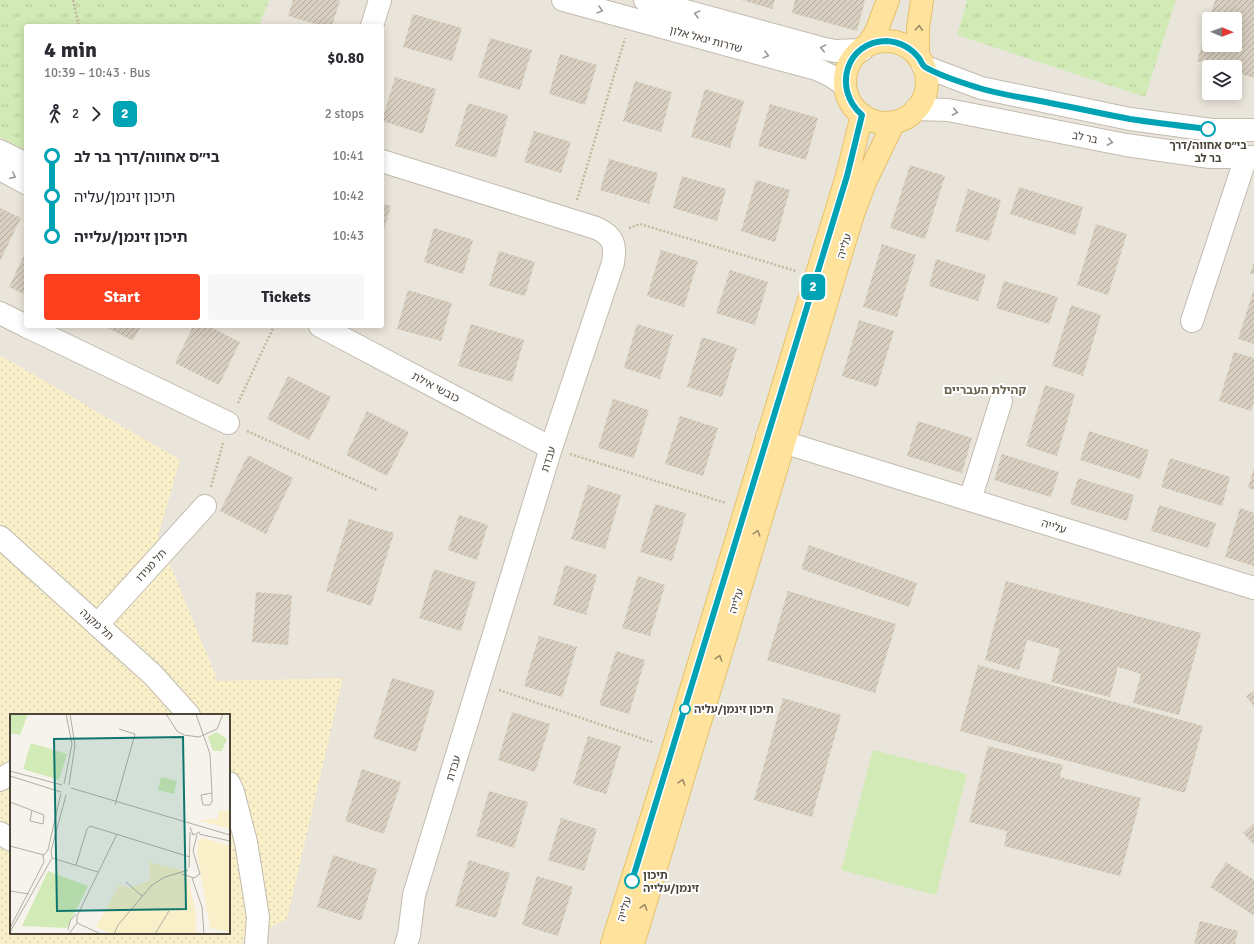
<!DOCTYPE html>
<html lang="en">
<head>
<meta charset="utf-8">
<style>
  body { margin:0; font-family:Signika,"Noto Sans Hebrew",sans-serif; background:#f7f7f7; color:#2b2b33; height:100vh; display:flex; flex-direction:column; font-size:15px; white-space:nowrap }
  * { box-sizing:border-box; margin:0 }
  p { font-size:13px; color:#7c7c81 }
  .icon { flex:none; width:22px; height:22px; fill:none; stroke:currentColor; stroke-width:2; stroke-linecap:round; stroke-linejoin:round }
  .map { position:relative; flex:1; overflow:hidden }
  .drawer { position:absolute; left:24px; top:24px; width:360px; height:304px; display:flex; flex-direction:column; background:#fff; border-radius:4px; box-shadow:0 2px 10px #0003 }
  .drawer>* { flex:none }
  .badge { padding:0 8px; border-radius:6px; font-size:14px; line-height:26px }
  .needle { width:26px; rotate:91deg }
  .controls { position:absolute; left:1202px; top:12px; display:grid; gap:8px }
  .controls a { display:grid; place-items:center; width:40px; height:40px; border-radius:4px; background:#fff; box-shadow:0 2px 10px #0003; font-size:20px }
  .map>.badge { position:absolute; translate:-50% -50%; box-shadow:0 0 0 2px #fff }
  .legs { display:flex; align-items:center; gap:6px; height:44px; padding:0 20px; font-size:13px }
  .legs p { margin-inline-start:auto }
  .summary { display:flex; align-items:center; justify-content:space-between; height:68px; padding:0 20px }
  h1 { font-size:22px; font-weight:800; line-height:30px }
  .button { display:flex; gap:8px; margin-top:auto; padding:8px 20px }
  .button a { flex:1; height:46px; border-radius:4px; background:#fc3f1d; color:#fff; font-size:16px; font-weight:800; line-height:46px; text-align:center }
  .button a+a { background:#f7f7f7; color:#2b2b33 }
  ul { padding:0 20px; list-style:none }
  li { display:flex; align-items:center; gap:14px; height:40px; font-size:15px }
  li i { display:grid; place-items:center; width:6px; height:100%; margin:0 5px; background:currentColor }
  li i::after { content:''; width:10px; height:10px; margin:-5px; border:3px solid; border-radius:50%; background:#fff }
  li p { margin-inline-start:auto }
  li:first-child i { background:linear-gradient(#0000 50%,currentColor 0) }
  li:last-child i { background:linear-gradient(currentColor 50%,#0000 0) }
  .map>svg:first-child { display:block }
  .residential { fill:#eae5da; fill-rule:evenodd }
  .grass { fill:#d2eab5 }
  .sand { fill:url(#sand-dots); fill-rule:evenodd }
  .park { fill:url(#park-tufts) }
  .building { fill:url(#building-hatch) }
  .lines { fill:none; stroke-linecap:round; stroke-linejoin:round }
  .minor-casing { stroke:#c2bbae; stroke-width:24 }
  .major-casing { stroke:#e6c16a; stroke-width:24 }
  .path { stroke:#c4b79f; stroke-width:2.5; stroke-dasharray:2 2; stroke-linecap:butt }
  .minor { stroke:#fff; stroke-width:22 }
  .major { stroke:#ffe39c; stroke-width:22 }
  .oneway { stroke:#9c9892 }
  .oneway2 { stroke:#9c8c66 }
  .line-1-casing { stroke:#fff; stroke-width:9 }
  .line-1 { stroke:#00a3b4; stroke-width:6 }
  .stop-1-dot { fill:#fff; stroke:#00a3b4; stroke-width:2 }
  .labels { text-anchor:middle; stroke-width:4; stroke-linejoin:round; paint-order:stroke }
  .street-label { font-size:11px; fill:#4b4439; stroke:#fff }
  .stop-label { font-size:11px; font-weight:bold; fill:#4b4439; stroke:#fff; text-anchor:start }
  .neighbourhood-label { font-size:12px; font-weight:bold; fill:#6e6250; stroke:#fff }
  .inset-road { fill:none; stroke:#b2ada4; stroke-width:1 }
  .view { fill:#0f766e; fill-opacity:0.15; stroke:#0f766e; stroke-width:2 }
  .inset-edge { fill:none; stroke:#4b4439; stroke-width:2 }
</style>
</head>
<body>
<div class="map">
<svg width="1254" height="944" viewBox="0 0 1254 944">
  <defs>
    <pattern id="sand-dots" width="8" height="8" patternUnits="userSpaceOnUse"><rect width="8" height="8" fill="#f9efc9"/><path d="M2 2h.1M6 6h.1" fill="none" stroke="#d7cead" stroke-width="1.8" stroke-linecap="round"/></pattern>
    <pattern id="park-tufts" width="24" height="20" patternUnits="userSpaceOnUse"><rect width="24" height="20" fill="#d2eab5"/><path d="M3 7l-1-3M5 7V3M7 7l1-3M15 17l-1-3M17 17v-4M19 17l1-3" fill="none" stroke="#b6ca9c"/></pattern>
    <pattern id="building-hatch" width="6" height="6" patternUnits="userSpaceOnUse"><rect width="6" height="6" fill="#d8cfc1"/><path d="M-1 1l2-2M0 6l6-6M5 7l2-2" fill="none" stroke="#b1aa9e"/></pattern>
  </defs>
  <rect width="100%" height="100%" fill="#f6f3ec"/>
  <path class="residential" d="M 0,0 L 1254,0 L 1254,944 L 0,944 ZM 1209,19 L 1235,19 L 1235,45 L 1209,45 ZM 26,26 L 382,26 L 382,326 L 26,326 ZM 1209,67 L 1235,67 L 1235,93 L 1209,93 ZM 11,715 L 229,715 L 229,933 L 11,933 Z"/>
  <path class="grass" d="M 873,750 L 967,774 L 936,895 L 841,870 Z"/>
  <path class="sand" d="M 0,355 L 180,460 L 158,536 L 218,681 L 343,678 L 287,919 L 239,944 L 0,944 ZM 11,715 L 229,715 L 229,933 L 11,933 Z"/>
  <path class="park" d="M 0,0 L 269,0 L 259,26 L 26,26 L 26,150 L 0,137 Z
    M 967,0 L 1176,0 L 1145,97 L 957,35 Z"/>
  <path class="building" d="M 293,0 L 340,0 L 332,26 L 323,26 L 288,16 Z
    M 742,0 L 775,0 L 772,9 Z
    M 795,0 L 865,0 L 857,31 L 792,13 Z
    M 1215,0 L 1254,0 L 1254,78 L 1235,72 L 1235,67 L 1217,67 L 1197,61 L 1209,21 L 1209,45 L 1235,45 L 1235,19 L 1209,19 Z
    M 413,14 L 462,28 L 452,61 L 403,47 Z
    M 490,38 L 532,50 L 520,90 L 478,77 Z
    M 560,54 L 597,65 L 585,105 L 549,94 Z
    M 395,77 L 436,89 L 423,134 L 382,121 Z
    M 635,81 L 672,92 L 661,132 L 623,121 Z
    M 705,89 L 744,101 L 730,148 L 691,137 Z
    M 468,103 L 508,115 L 496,158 L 455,146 Z
    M 770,104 L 818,118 L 806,160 L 758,146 Z
    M 534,131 L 571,142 L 561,173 L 524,162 Z
    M 609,159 L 658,173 L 649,204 L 600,190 Z
    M 910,165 L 945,176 L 925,239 L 890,228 Z
    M 682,176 L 726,189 L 717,221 L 673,208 Z
    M 756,180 L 790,190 L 775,242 L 741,231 Z
    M 1019,187 L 1083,207 L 1075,235 L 1010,214 Z
    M 968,189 L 1001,200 L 989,241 L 955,231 Z
    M 382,203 L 391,206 L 382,236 Z
    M 0,208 L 21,218 L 0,261 Z
    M 1096,224 L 1127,234 L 1108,295 L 1077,285 Z
    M 434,228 L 473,240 L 463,274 L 424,262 Z
    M 882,244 L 916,255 L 897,317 L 863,307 Z
    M 661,250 L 698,261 L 684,307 L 647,296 Z
    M 26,251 L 26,295 L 9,287 Z
    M 499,251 L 535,262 L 525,296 L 489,286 Z
    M 936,259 L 986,275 L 978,301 L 929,286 Z
    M 1254,262 L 1254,275 L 1250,273 Z
    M 730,270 L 768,282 L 755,325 L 716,313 Z
    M 1004,281 L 1058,297 L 1049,324 L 996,308 Z
    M 1254,289 L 1254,344 L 1238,339 Z
    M 408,290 L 452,303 L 441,341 L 397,329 Z
    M 1071,305 L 1101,315 L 1083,376 L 1052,366 Z
    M 859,320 L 894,331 L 877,387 L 842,376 Z
    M 471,324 L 524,340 L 512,382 L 458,366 Z
    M 637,324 L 673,335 L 660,379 L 624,368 Z
    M 104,326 L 141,326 L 133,341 Z
    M 193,326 L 208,326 L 240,342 L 219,385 L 175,363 Z
    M 702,337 L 737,348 L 722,397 L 687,387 Z
    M 1234,352 L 1254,358 L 1254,401 L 1251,411 L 1219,401 Z
    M 288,376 L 331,397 L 309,440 L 267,419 Z
    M 1045,385 L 1075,394 L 1057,456 L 1026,446 Z
    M 613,399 L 649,410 L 634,458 L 598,448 Z
    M 367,411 L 409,432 L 387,476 L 346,455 Z
    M 680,416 L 718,428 L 703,476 L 665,464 Z
    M 918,421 L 972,438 L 962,473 L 907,456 Z
    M 1089,431 L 1149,450 L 1140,479 L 1080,460 Z
    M 1002,454 L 1059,472 L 1051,497 L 994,480 Z
    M 248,455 L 293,478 L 266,534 L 220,511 Z
    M 1170,458 L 1230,477 L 1222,506 L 1161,487 Z
    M 1254,468 L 1254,490 L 1248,488 Z
    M 1078,478 L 1134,495 L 1127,521 L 1070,504 Z
    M 588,485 L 621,495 L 605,549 L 571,539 Z
    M 655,504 L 686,513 L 672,561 L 640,552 Z
    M 1159,505 L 1216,523 L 1208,548 L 1151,531 Z
    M 1240,508 L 1254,513 L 1254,566 L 1225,557 Z
    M 459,515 L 488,525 L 477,560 L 448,550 Z
    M 349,519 L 394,533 L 371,606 L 326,591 Z
    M 809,545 L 917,583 L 909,607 L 801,569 Z
    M 565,565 L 597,575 L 586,615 L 553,605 Z
    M 434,569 L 476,582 L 461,631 L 419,618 Z
    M 638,576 L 665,585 L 650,636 L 622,628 Z
    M 1006,581 L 1201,633 L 1179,715 L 1133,703 L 1141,674 L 1118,667 L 1110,697 L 1051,682 L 1060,649 L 1027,640 L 1019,670 L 985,660 Z
    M 788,591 L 896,624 L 875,693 L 767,660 Z
    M 256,592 L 292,595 L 288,645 L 252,642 Z
    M 539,636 L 577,647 L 562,697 L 524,686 Z
    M 616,651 L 645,660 L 629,714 L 599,705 Z
    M 978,665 L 1203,726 L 1185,793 L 960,731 Z
    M 392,678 L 435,691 L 416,752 L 373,738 Z
    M 1254,691 L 1254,707 L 1246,696 Z
    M 783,698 L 841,715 L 812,817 L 754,800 Z
    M 512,712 L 550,724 L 535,772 L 498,760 Z
    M 588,736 L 621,746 L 606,794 L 573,784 Z
    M 988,746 L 1063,765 L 1060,777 L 1141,798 L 1120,876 L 1004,846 L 1007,831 L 969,822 Z
    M 362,769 L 401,782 L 384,834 L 345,821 Z
    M 489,791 L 528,802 L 514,848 L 476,836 Z
    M 561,818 L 597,829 L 584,871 L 548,860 Z
    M 1254,823 L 1254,845 L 1243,833 Z
    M 333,855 L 377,869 L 361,921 L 317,907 Z
    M 469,860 L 510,873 L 496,918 L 455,906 Z
    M 1226,862 L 1254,880 L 1254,912 L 1253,915 L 1210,887 Z
    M 537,876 L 573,887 L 558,936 L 522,925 Z
    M 1200,921 L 1238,931 L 1235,944 L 1194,944 Z"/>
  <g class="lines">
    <defs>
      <path id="minor" d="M 563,0 L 816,69 C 827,73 836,78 845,86
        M 645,0 L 825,49 L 835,51 L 862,50
        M 372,26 L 380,0
        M 923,66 L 981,88 L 1130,119 L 1212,130 L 1254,130
        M 916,109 L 948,110 L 1126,145 L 1210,157 L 1254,157
        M 0,151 L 26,164
        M 382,161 L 596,228 C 614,236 616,245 613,263 L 551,448 L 414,895 L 409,935 L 406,944
        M 0,169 L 26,183
        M 0,313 L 26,326
        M 1192,321 L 1246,157
        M 26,326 L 228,423
        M 320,326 L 551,448
        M 767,437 L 1254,588
        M 970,500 L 1001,401
        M 0,537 L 153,675 L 189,715
        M 97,625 L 205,506
        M 0,780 L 11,773
        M 229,783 L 233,792 L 246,842 L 258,917 L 256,944
        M 0,833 L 11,840"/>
      <path id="major" d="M845 82a41 41 0 1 1 82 0a41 41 0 1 1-82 0Z
        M 867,46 L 876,32 L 888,0
        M 918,57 L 918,28 L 922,0
        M 612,944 L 673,749 L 816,277 L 847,176 L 862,115
        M 633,944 L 853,214 L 865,182 L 894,122"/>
    </defs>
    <use href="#minor" class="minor-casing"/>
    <use href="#major" class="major-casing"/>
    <path class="path" d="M 73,0 L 79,26
      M 577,200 L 625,38
      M 629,228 L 640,224 L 796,271
      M 238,403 L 274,326
      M 247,431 L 377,490
      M 570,454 L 726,503
      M 211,487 L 223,443
      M 499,690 L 652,742"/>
    <use href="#minor" class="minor"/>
    <use href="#major" class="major"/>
  </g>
  <defs><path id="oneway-chevron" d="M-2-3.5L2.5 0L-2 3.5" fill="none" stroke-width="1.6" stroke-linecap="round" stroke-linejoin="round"/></defs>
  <g class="oneway">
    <use href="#oneway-chevron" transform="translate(600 10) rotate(15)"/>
    <use href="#oneway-chevron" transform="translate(697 14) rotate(-165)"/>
    <use href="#oneway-chevron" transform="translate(823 48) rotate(-167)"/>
    <use href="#oneway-chevron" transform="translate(766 55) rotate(15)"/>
    <use href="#oneway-chevron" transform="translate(955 112) rotate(11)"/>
    <use href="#oneway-chevron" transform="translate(1110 142) rotate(11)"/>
    <use href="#oneway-chevron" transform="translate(13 176) rotate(27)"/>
  </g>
  <g class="oneway2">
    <use href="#oneway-chevron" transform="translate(919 28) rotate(-87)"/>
    <use href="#oneway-chevron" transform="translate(757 533) rotate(-73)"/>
    <use href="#oneway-chevron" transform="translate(719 658) rotate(-73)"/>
    <use href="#oneway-chevron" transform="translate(682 782) rotate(-73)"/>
    <use href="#oneway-chevron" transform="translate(644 907) rotate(-73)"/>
  </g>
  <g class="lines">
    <defs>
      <path id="line-1" d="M 632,881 L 847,176 L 862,115 C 832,89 846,41 887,41 C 899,42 911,48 919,58 C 921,61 922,65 925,67 C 940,76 963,83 979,88 C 1002,95 1026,98 1050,103 C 1077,108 1103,114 1130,119 C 1156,123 1182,126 1208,129"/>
    </defs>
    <use href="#line-1" class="line-1-casing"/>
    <use href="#line-1" class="line-1"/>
  </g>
  <g class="stop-1-dot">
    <circle cx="1208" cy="129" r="7"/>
    <circle cx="685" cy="709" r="5"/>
    <circle cx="632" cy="881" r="7"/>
  </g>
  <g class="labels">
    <g class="street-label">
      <text transform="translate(706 39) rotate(15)" y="4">שדרות יגאל אלון</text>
      <text transform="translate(1085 137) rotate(11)" y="4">בר לב</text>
      <text transform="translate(844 246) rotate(-73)" y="4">עלייה</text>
      <text transform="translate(436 387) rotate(28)" y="4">כובשי אילת</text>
      <text transform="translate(548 459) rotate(-73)" y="4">עבדת</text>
      <text transform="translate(1054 526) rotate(17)" y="4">עלייה</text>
      <text transform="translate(151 565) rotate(-48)" y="4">תל מגידו</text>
      <text transform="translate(736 601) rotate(-73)" y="4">עלייה</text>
      <text transform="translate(97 624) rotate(42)" y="4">תל מקנה</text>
      <text transform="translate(453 768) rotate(-73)" y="4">עבדת</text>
      <text transform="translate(624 909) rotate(-73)" y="4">עלייה</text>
    </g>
    <g class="stop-label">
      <text x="1208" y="149" text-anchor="middle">בי״ס אחווה/דרך<tspan x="1208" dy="13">בר לב</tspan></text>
      <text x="694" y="713">תיכון זינמן/עליה</text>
      <text x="643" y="879">תיכון<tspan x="643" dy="13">זינמן/עלייה</tspan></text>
    </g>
    <g class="neighbourhood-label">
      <text x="985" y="394">קהילת העבריים</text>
    </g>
  </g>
  <g transform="translate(10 714)">
    <rect width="220" height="220" fill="#f6f3ec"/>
    <path d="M 0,0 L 18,0 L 10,21 L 0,19 ZM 151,63 L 167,67 L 164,80 L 148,76 Z" fill="#d2eab5"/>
    <path d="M 220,35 L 220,115 L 188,106 L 208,105 L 208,97 L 219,96 ZM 194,124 L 220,132 L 220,218 L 200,214 L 187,138 L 189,126 ZM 139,148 L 172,156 L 178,165 L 186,198 L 186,220 L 103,220 L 86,213 L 109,171 L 120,174 L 140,166 Z" fill="#f9efc9"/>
    <path d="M 206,18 L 217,25 L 212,37 L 203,37 L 198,23 ZM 21,29 L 57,40 L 49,66 L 13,55 ZM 38,157 L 78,172 L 57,214 L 12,212 Z" fill="#d2eab5"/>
    <path class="inset-road" d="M 156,0 L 167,17 L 174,21 L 189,23 L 207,15 L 213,0M 186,0 L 200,40 L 202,79 L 202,88 L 200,91 L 193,91 L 191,81 L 202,79M 0,57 L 52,71M 0,62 L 51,78M 54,70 L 62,30 L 56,0M 59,71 L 65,31 L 60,0M 61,74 L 220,121M 0,88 L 34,101 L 33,110 L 20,107 L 22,96M 105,91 L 125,20 L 109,15M 180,113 L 183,121 L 190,118M 189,120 L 220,127M 0,132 L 34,141M 42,144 L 41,137 L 56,81M 42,144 L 88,158M 66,151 L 77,115 L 80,112 L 180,143M 179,154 L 180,118M 172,160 L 184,164 L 190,160 L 183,137 L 187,121M 182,164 L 192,193 L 194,220M 116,168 L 132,182M 0,177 L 19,180M 67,209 L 91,220M 0,214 L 34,148 L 33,142 L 38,136 L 51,79M 58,216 L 60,207 L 66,200M 0,218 L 42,144M 59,220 L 67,209 L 67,202 L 107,120M 104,220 L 108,211 L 142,171 L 155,163 L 178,156M 145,220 L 159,197"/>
    <path class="view" d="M 173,23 L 176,195 L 47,197 L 44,25 Z"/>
    <rect width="220" height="220" class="inset-edge"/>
  </g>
</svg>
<div class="controls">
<a><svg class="needle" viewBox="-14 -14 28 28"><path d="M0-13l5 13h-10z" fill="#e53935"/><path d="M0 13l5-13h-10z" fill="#7c7c81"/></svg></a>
<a><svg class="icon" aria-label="layers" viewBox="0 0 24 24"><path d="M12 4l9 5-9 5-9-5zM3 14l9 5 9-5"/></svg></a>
</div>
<b class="badge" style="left:813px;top:287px;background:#00a3b4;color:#fff">2</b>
<section class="drawer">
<div class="summary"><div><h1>4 min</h1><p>10:39 – 10:43 · Bus</p></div><b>$0.80</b></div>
<div class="legs"><svg class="icon" aria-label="walk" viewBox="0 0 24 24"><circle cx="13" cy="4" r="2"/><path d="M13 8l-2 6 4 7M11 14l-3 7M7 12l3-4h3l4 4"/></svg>2<svg class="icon" aria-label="forward" viewBox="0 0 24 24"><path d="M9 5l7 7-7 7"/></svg><b class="badge" style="background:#00a3b4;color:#fff">2</b><p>2 stops</p></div>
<ul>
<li><i style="color:#00a3b4"></i><b>בי״ס אחווה/דרך בר לב</b><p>10:41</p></li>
<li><i style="color:#00a3b4"></i><span>תיכון זינמן/עליה</span><p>10:42</p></li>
<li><i style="color:#00a3b4"></i><b>תיכון זינמן/עלייה</b><p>10:43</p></li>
</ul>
<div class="button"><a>Start</a><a>Tickets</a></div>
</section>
</div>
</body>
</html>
